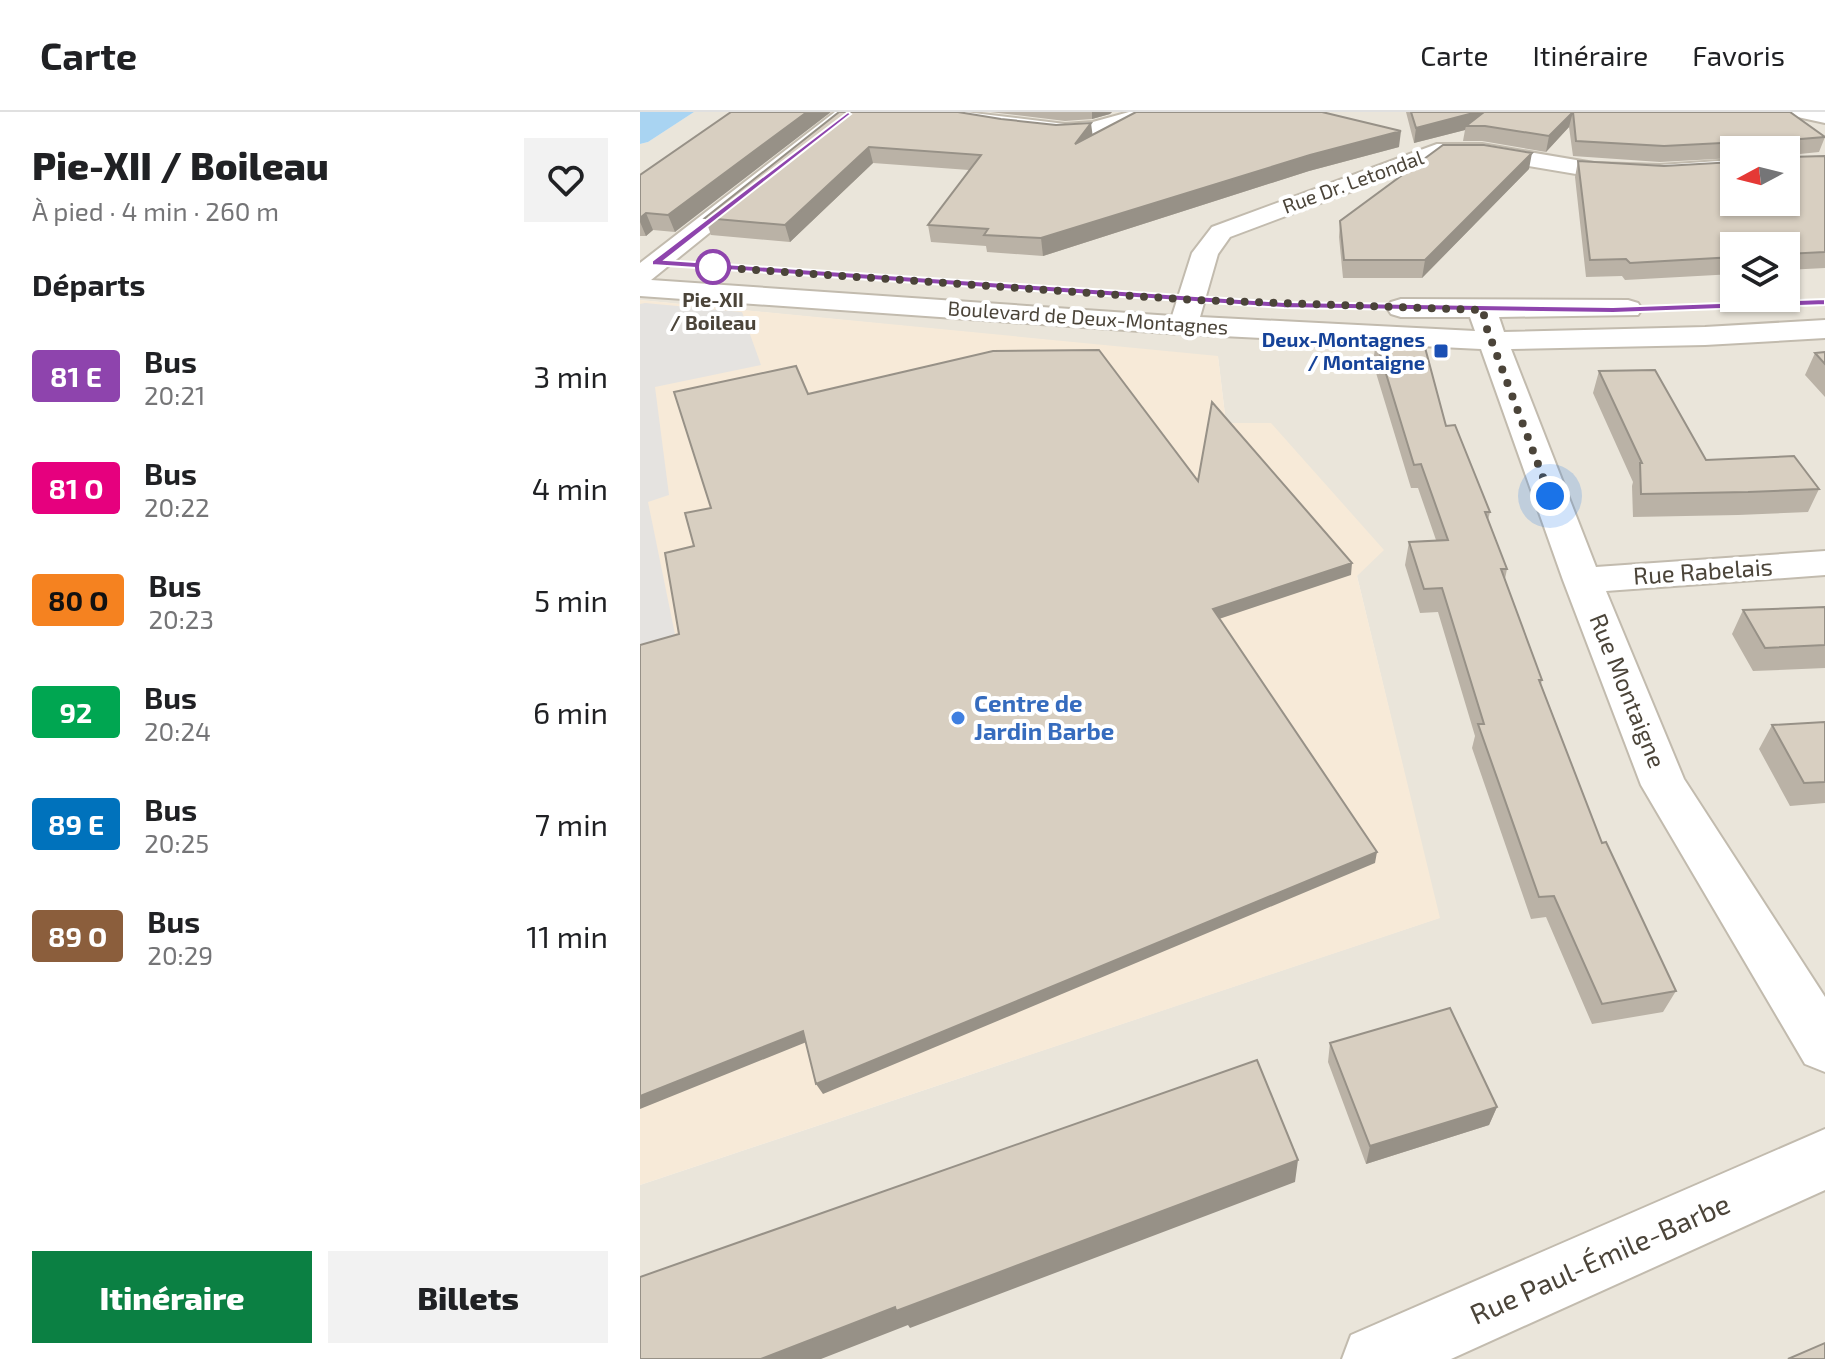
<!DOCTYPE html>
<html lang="fr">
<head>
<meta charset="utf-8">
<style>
  body { margin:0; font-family:"Exo 2",sans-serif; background:#f2f2f2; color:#202124; height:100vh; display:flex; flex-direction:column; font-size:30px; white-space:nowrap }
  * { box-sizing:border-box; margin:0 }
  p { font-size:26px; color:#757577 }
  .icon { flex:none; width:44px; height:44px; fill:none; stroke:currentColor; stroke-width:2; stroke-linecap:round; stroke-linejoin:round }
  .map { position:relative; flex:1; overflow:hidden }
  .side { display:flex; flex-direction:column; background:#fff; width:640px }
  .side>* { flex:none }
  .badge { padding:0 16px; border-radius:6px; font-size:28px; line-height:52px }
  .needle { width:52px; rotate:263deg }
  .buttons { position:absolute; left:1080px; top:24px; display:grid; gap:16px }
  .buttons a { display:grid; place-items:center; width:80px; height:80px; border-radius:0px; background:#fff; box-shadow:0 2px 6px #0004; font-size:40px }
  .you { position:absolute; width:40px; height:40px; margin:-20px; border:6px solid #fff; border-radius:50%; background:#1a73e8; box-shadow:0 0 0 12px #1a73e833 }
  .map>.badge { position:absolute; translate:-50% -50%; box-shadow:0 0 0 4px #fff }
  h2 { padding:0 32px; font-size:30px; line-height:72px }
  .round { display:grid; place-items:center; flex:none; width:84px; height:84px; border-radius:0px; background:#f2f2f2 }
  .headline { display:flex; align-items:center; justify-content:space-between; height:136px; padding:0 32px }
  h1 { font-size:38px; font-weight:800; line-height:60px }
  .button { display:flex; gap:16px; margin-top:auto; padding:16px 32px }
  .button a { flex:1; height:92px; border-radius:0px; background:#0b8043; color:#fff; font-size:32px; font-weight:800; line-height:92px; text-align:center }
  .button a+a { background:#f2f2f2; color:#202124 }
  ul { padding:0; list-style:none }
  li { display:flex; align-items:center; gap:24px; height:112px; padding:0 32px }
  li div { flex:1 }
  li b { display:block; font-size:30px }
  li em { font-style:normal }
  li .badge { min-width:88px; font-weight:700; text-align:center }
  header { display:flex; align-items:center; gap:48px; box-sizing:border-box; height:112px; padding:0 40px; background:#fff; border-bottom:2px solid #e0e0e0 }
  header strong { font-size:38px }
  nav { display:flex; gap:44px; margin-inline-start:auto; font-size:28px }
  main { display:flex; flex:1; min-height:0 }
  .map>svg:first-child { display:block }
  .residential { fill:#eae5da; fill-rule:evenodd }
  .commercial { fill:#f7ead8 }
  .parking { fill:#e5e3e0 }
  .water { fill:#a9d4f2 }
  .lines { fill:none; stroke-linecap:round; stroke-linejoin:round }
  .minor-casing { stroke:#c2bbae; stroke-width:4 }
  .minor { fill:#fff; fill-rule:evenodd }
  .wall { fill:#bab2a6 }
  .shaded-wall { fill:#979187 }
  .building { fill:#d8cfc1; stroke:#979187; stroke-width:2 }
  .line { fill:#8e44ad; stroke:#fff; stroke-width:2 }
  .walk { stroke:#4b4439; stroke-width:8; stroke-dasharray:0 14.4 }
  .stop-dot { fill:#fff; stroke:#8e44ad; stroke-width:4 }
  .transit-dot { fill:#1a4fb4; stroke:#fff; stroke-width:3 }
  .shop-dot { fill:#3f7fe0; stroke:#fff; stroke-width:3 }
  .labels { text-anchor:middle; stroke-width:8; stroke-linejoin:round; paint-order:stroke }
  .far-street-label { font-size:20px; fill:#4b4439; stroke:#fff }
  .far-stop-label { font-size:20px; font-weight:bold; fill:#4b4439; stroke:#fff }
  .far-transit-label { font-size:20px; font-weight:bold; fill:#164399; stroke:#fff; text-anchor:end }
  .street-label { font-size:24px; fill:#4b4439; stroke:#fff }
  .shop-label { font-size:24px; font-weight:bold; fill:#366cbe; stroke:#fff; text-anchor:start }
  .near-street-label { font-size:28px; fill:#4b4439; stroke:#fff }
</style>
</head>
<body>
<header>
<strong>Carte</strong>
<nav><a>Carte</a><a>Itinéraire</a><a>Favoris</a></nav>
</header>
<main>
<section class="side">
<div class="headline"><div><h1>Pie-XII / Boileau</h1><p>À pied · 4 min · 260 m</p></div><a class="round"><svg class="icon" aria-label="heart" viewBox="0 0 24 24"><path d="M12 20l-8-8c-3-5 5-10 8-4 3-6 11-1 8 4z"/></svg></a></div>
<h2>Départs</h2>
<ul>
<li><span class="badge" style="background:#8e44ad;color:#fff">81 E</span><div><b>Bus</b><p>20:21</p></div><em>3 min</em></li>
<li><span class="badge" style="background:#e6007e;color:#fff">81 O</span><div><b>Bus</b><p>20:22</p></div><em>4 min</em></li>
<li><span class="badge" style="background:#f58220;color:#111">80 O</span><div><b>Bus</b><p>20:23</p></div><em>5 min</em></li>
<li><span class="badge" style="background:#00a651;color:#fff">92</span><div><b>Bus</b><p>20:24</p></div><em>6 min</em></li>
<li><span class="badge" style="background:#0072bc;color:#fff">89 E</span><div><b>Bus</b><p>20:25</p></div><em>7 min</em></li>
<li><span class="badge" style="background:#8b5e3c;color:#fff">89 O</span><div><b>Bus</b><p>20:29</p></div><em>11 min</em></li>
</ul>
<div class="button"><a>Itinéraire</a><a>Billets</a></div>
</section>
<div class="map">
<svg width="1185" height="1247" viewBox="0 0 1185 1247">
  <rect width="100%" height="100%" fill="#f6f3ec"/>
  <path class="residential" d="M 54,0 L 1185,0 L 1185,1247 L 0,1247 L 0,1073 L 799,806 L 717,464 L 586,311 L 578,245 L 0,188 L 0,32 L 8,30 ZM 1094,38 L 1146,38 L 1146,90 L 1094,90 ZM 1094,134 L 1146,134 L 1146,186 L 1094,186 Z"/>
  <path class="commercial" d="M 0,188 L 578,244 L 586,311 L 631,311 L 744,438 L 717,464 L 800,806 L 0,1073 Z"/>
  <path class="parking" d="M 5,191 L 102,200 L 121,253 L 15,275 L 29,383 L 8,390 L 37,532 L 0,543 L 0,192 Z"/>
  <path class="water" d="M 0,0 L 54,0 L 8,30 L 0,32 Z"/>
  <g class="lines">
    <defs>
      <path id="minor" d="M 195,0 L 219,0 L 11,168 L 532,204 L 552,141 L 572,115 L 797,32 L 842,32 L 954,51 L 1020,53 L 1094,48 L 1094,62 L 1020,67 L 954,65 L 842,46 L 800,46 L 590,125 L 578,142 L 560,205 L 835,219 L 830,205 L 761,205 L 751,202 L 747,196 L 751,190 L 761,187 L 988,188 L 998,191 L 1002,197 L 998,203 L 859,205 L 864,220 L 1065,215 L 1185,208 L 1185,226 L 1065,233 L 871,237 L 956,455 L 1185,439 L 1185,463 L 966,479 L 1044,667 L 1185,885 L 1185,960 L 1165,952 L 1001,673 L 923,468 L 841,237 L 542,222 L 0,184 L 0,151 Z
        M 273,0 L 325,0 L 425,12 L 453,10 L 489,0 L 518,0 C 512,7 505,9 497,12 C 430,40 352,17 284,6 Z
        M 1149,0 L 1185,0 L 1185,11 L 1153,4 Z
        M 1185,1017 L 1185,1078 L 811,1247 L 702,1247 L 711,1223 Z"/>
    </defs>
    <use href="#minor" class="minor-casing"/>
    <use href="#minor" class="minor"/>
  </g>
  <path class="wall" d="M 91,0 L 35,120 L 13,118 L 6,124 L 0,124 L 0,63 Z
    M 199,0 L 452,23 L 759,35 L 669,59 L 403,144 L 347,140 L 346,134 L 291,130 L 288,113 L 329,58 L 233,51 L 150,130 L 71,123 L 65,106 Z
    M 350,0 L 472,0 L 470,2 L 452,7 L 425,9 Z
    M 766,0 L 1150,0 L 1185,25 L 1179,40 L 1150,43 L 1150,45 L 1185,44 L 1185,156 L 1146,158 L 1146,134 L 1094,134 L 1094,162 L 985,168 L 982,164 L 946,165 L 935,65 L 938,49 L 1094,90 L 1146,38 L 1094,38 L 1094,46 L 1020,50 L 933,44 L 929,15 L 906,40 L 842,29 L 823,29 L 825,18 L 774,31 Z
    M 889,57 L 782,166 L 703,166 L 699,125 L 700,109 Z
    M 736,229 L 806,314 L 850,400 L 848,408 L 867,457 L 865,467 L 902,568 L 901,572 L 962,731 L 1036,879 L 1023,900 L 952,912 L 906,805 L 891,807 L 832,636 L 835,624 L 798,500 L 780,501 L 765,453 L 769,430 L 796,428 L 778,376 L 771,376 L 733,251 Z
    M 1185,240 L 1185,285 L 1165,263 L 1175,241 Z
    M 959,259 L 1066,348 L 1179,377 L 1168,400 L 1098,403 L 993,405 L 992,374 L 993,370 L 953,281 Z
    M 1185,495 L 1185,556 L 1113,559 L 1092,522 L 1103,498 Z
    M 1185,610 L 1185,691 L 1150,694 L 1119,637 L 1132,613 Z
    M 690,931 L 857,995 L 849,1013 L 726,1052 L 688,950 Z"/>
  <path class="shaded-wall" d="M 167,0 L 191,0 L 35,120 L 28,103 Z
    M 452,0 L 472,0 L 470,2 L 452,7 Z
    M 837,0 L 847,0 L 826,14 L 825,18 L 774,31 L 776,16 Z
    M 933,0 L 929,15 L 906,40 L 909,24 Z
    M 451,11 L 453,26 L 435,32 Z
    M 761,19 L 759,35 L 669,59 L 403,144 L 401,126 L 670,43 Z
    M 229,35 L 233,51 L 150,130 L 145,113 Z
    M 892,41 L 889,57 L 782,166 L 785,148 Z
    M 6,101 L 13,118 L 6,124 L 0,110 L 0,106 Z
    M 712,451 L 711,463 L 573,509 L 573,497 Z
    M 737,740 L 735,751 L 183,982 L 176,972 Z
    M 163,919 L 169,929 L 0,997 L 0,984 Z
    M 857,995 L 849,1013 L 726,1052 L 730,1034 Z
    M 658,1048 L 655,1070 L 270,1216 L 268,1213 L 181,1247 L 121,1247 L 255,1195 Z"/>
  <path class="building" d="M 91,0 L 167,0 L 28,103 L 6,101 L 0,106 L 0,63 Z
    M 199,0 L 318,0 L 361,7 L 416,13 L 451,11 L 435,32 L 496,0 L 682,0 L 761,19 L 670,43 L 401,126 L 344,123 L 348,117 L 288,113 L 341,43 L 229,35 L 145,113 L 65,106 Z
    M 771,0 L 837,0 L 776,16 Z
    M 844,0 L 1150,0 L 1185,25 L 1149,28 L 1150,45 L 1185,44 L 1185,140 L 1146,142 L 1146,134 L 1094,134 L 1094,145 L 990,151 L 986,147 L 950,148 L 938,49 L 1024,54 L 1094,50 L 1094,90 L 1146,90 L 1146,38 L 1102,38 L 1101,30 L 1024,34 L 936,29 L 933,0 L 909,24 L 845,14 L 826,14 Z
    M 803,33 L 844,33 L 892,41 L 785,148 L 704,148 L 700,109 Z
    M 783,228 L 806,314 L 815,313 L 850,400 L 845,400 L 867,457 L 861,457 L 902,568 L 899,568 L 962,731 L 966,730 L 1036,879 L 962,892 L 914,784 L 899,785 L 838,612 L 844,612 L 802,476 L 784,477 L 769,430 L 808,428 L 781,352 L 774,353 L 736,229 Z
    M 459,238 L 558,369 L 572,290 L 712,451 L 573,497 L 737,740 L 176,972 L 163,919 L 0,984 L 0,533 L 39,522 L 25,441 L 54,434 L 45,401 L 71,396 L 34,280 L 156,254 L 168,282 L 353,239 Z
    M 1185,240 L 1185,252 L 1175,241 Z
    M 1015,258 L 1066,348 L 1154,344 L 1179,377 L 1108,380 L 1001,382 L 1000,351 L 1002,351 L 959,259 Z
    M 1185,495 L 1185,533 L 1125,536 L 1103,498 Z
    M 1185,610 L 1185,670 L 1164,671 L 1132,613 Z
    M 810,896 L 857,995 L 730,1034 L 690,931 Z
    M 617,948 L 658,1048 L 256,1199 L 255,1195 L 121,1247 L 0,1247 L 0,1165 Z
    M 1185,1231 L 1185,1247 L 1148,1247 Z"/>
  <path class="line" d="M 208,0 L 211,2 L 25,148 L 644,190 L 973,195 L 1185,187 L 1185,193 L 973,201 L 644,196 L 12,153 L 12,149 Z"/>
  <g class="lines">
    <path class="walk" d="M 73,155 L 553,188 L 844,198 L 844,209 L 910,384"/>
  </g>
  <circle class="stop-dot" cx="73" cy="155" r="16"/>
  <rect class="transit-dot" x="793" y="231" width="16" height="16" rx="4"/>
  <circle class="shop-dot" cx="318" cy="606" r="8"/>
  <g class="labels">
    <g class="far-street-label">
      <text transform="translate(713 70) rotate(-20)" y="7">Rue Dr. Letondal</text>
      <text transform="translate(448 206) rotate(4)" y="7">Boulevard de Deux-Montagnes</text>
    </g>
    <g class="far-stop-label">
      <text x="73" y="195">Pie-XII<tspan x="73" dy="23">/ Boileau</tspan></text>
    </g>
    <g class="far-transit-label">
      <text x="785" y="235">Deux-Montagnes<tspan x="785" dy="23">/ Montaigne</tspan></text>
    </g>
    <g class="street-label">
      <text transform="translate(1063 460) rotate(-4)" y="8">Rue Rabelais</text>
      <text transform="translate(987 579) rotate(68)" y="8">Rue Montaigne</text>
    </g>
    <g class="shop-label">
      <text x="334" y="600">Centre de<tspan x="334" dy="28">Jardin Barbe</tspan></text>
    </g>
    <g class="near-street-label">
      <text transform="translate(960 1147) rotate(-24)" y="10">Rue Paul-Émile-Barbe</text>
    </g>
  </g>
</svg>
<div class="buttons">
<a><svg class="needle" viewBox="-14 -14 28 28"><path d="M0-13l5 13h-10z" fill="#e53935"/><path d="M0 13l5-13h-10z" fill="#757577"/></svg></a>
<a><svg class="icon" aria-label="layers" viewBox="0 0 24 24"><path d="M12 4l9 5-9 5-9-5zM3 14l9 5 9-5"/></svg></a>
</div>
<div class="you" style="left:910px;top:384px"></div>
</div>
</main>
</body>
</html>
